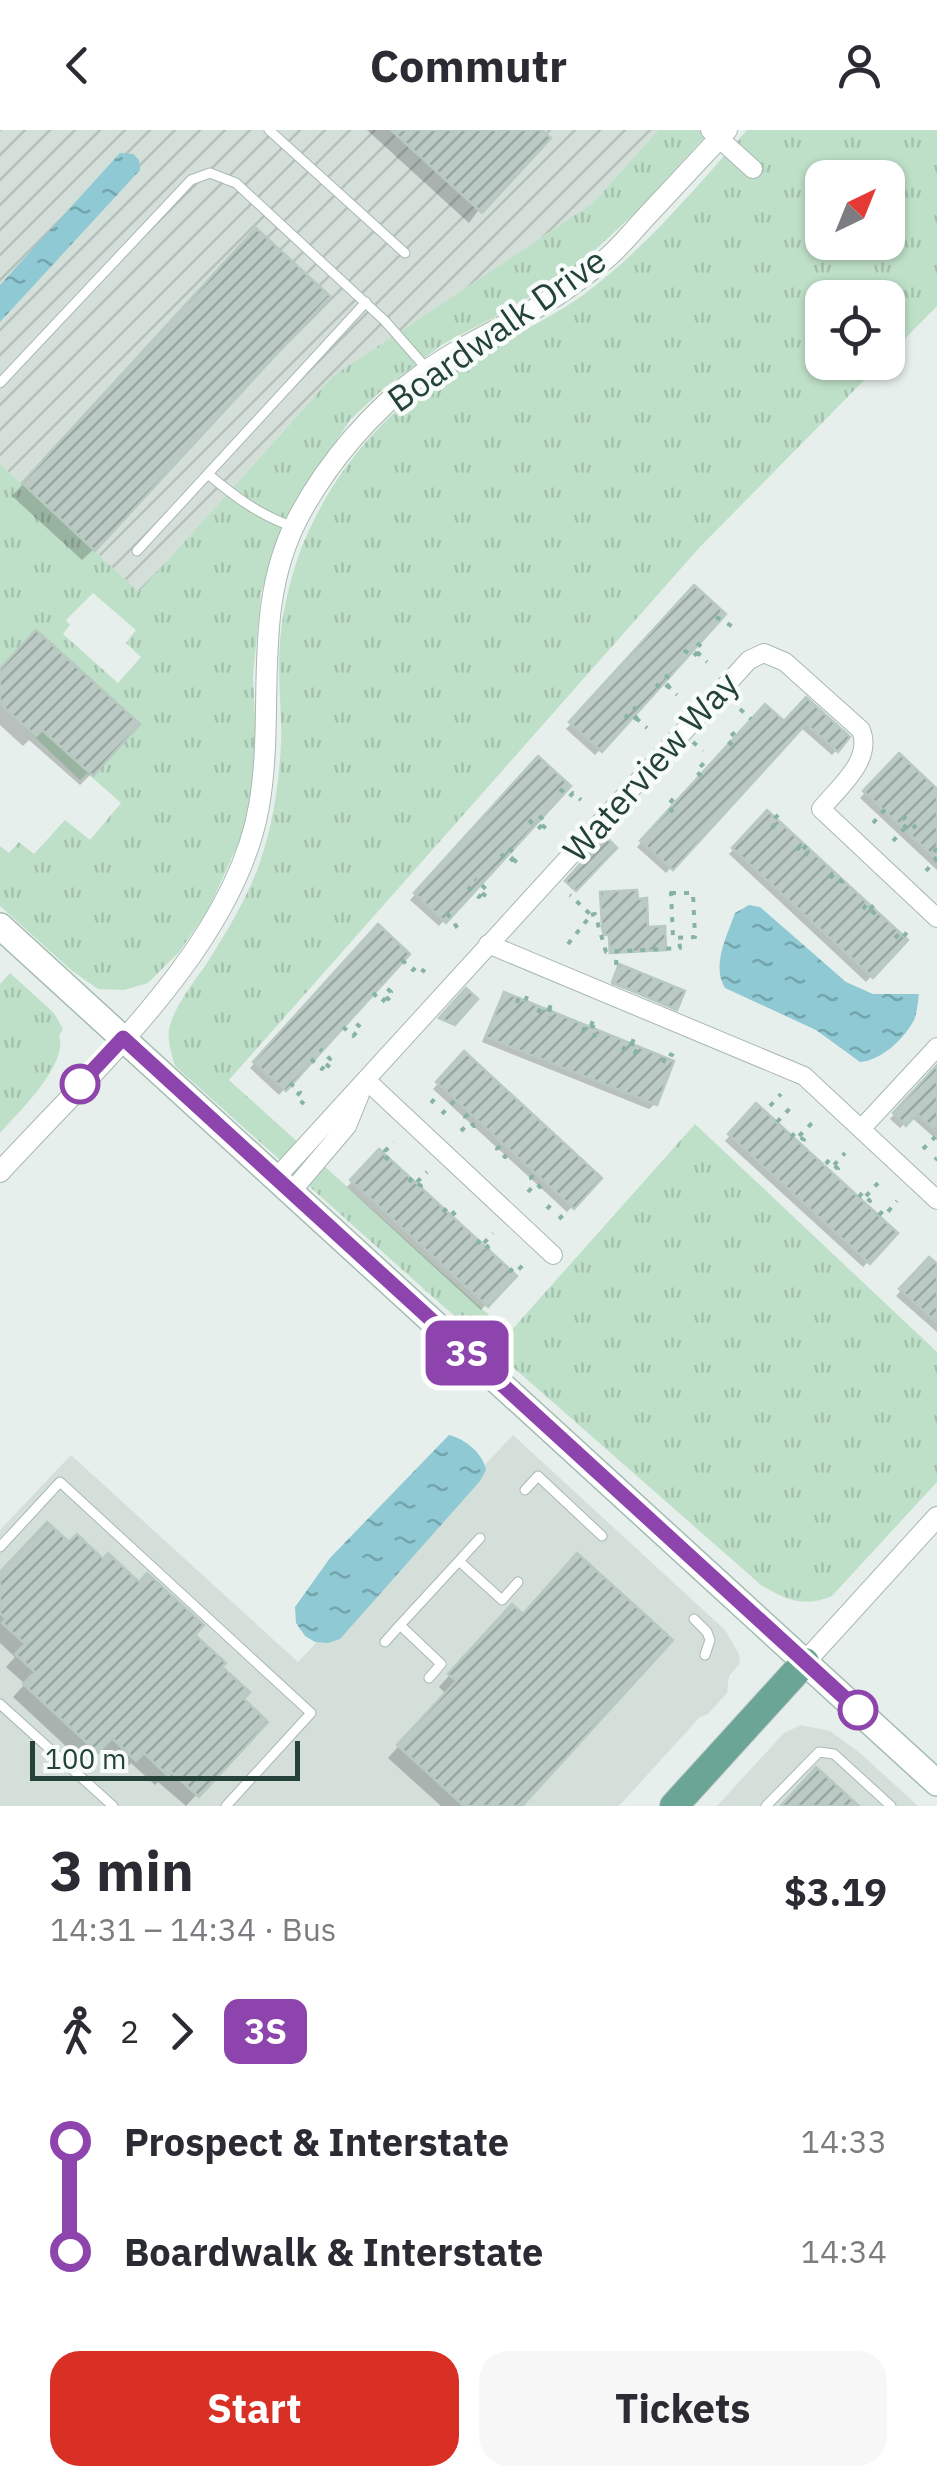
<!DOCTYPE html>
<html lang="en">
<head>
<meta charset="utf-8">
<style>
  body { margin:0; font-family:"IBM Plex Sans",sans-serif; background:#f7f7f7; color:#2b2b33; height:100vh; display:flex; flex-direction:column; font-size:38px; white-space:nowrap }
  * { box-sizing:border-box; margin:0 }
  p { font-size:32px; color:#7c7c81 }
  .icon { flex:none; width:55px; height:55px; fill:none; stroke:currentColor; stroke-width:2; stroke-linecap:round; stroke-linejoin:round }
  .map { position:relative; height:1676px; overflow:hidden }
  .sheet { display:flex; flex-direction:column; background:#fff; flex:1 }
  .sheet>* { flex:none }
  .badge { padding:0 20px; border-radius:15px; font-size:35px; line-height:65px }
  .needle { width:65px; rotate:43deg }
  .tools { position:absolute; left:805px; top:30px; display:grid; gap:20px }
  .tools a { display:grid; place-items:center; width:100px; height:100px; border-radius:20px; background:#fff; box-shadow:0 2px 8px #0004; font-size:50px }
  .scale { position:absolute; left:30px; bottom:25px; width:270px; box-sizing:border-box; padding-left:10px; border:5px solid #24423a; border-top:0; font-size:28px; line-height:35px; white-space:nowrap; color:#24423a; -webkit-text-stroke:8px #f7fbf9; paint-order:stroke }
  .map>.badge { position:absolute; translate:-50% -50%; box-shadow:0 0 0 5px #fff }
  .legs { display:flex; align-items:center; gap:15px; height:110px; padding:0 50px; font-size:32px }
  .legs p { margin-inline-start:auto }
  .summary { display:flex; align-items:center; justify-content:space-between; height:170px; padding:0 50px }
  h1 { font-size:55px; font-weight:800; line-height:75px }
  .cta { display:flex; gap:20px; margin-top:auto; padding:20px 50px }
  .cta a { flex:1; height:115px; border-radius:30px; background:#d93025; color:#fff; font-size:40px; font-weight:800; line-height:115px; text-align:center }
  .cta a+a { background:#f7f7f7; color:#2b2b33 }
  ul { padding:0 50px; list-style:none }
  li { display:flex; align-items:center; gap:35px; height:110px; font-size:38px }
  li i { display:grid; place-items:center; width:15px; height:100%; margin:0 12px; background:currentColor }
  li i::after { content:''; width:25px; height:25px; margin:-12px; border:8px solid; border-radius:50%; background:#fff }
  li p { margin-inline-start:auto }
  li:first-child i { background:linear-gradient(#0000 50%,currentColor 0) }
  li:last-child i { background:linear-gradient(currentColor 50%,#0000 0) }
  header { display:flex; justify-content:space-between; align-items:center; height:130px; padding:0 50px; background:#fff; font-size:45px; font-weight:800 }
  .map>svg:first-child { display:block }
  .built { fill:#d4dfda }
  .industrial { fill:url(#industrial-furrows) }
  .grass { fill:url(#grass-tufts); fill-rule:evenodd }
  .water { fill:url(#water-ripples) }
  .shadow { fill:#0003 }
  .building { fill:url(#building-hatch); stroke:#b8c9c2; stroke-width:2.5 }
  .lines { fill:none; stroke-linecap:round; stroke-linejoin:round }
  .service-casing { stroke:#a8b8b2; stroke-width:11 }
  .minor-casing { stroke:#a8b8b2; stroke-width:20 }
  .tertiary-casing { stroke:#a8b8b2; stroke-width:22 }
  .secondary-casing { stroke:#a4bbb3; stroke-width:28 }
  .primary-casing { stroke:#c2cac8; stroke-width:30 }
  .path { stroke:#86b3a5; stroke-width:4; stroke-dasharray:5 8; stroke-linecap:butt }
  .service { stroke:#fff; stroke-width:9 }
  .minor { stroke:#fff; stroke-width:18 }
  .tertiary { stroke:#fff; stroke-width:20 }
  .secondary { stroke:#fff; stroke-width:25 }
  .primary { stroke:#6aa596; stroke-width:28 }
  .line-1-casing { stroke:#fff; stroke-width:22 }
  .line-1 { stroke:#8e44ad; stroke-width:15 }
  .stop-1-dot { fill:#fff; stroke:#8e44ad; stroke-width:5 }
  .labels { text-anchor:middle; stroke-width:9; stroke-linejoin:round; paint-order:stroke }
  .street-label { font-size:35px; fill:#24423a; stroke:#f7fbf9 }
</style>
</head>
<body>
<header><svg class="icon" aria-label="back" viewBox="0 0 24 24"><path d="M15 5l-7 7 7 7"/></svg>Commutr<svg class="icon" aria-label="person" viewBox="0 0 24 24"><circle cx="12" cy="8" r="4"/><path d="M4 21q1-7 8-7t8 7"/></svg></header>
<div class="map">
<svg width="937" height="1676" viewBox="0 0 937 1676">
  <defs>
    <pattern id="industrial-furrows" width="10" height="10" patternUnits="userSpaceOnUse" patternTransform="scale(2.5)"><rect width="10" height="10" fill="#d4dfda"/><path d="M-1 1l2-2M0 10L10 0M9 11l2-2" fill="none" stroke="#b6c1bc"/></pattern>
    <pattern id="grass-tufts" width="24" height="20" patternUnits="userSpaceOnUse" patternTransform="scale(2.5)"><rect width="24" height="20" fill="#bfe0c8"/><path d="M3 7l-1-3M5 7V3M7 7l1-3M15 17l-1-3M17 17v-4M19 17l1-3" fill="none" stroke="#a4c1ad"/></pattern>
    <pattern id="water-ripples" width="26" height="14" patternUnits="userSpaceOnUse" patternTransform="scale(2.5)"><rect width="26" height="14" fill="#8ec9d4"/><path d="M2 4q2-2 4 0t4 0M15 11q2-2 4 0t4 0" fill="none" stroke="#74a5ad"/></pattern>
    <pattern id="building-hatch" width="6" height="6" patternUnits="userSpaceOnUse" patternTransform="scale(2.5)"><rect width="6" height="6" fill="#bbcac4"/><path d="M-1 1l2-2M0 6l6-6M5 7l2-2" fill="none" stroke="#98a6a0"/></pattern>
  </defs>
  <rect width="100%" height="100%" fill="#e6efeb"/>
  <path class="built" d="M 513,1305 L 725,1500 L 739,1524 L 740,1533 L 729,1546 L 727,1563 L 708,1584 L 700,1587 L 619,1676 L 0,1676 L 0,1400 L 71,1325 L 298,1532 Z
    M 801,1595 L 830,1601 L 860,1623 L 918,1676 L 717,1676 L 784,1603 Z"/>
  <path class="industrial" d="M 0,0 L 658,0 L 593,73 L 333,246 L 139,462 L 0,334 Z"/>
  <path class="grass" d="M 658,0 L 711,0 L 637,81 L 581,133 L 516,176 L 443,214 L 383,259 L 350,290 L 287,386 L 261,462 L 253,547 L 256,611 L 251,663 L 242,705 L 208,780 L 179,822 L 148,853 L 124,860 L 98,859 L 71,840 L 0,776 L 0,716 L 9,723 L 19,712 L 34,724 L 65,690 L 90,710 L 121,673 L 87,643 L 80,650 L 0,574 L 36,606 L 42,600 L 93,646 L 140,593 L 36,500 L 0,539 L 0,334 L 139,462 L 333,246 L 593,73 ZM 93,463 L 136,500 L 126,513 L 141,527 L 118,553 L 63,504 L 70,495 L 66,490 Z
    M 747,0 L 937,0 L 937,176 L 888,226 L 888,168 L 822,168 L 822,232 L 881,233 L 699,418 L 229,950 L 509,1203 L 695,994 L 937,1222 L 937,1352 L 832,1466 C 803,1478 786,1470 761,1455 L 425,1160 L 175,936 C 172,925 167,910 169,899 C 174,876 194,852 207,833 C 227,801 247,769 260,732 C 273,694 279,654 281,613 C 282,588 279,563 279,537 C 279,497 287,457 301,419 C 331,343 386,278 456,237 C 499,211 547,192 587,162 C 648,116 697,56 747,0 ZM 822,48 L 888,48 L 888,112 L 822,112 Z
    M 10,843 L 54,883 L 63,899 L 59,906 C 69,934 18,983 0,1003 L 0,854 Z"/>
  <path class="water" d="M 120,23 L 133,24 L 139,30 L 140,40 L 0,192 L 0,155 Z
    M 749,775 L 760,777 L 846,852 L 873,864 L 919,864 C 918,872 917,883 914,890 C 904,909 882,930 860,932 L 816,900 L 725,858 C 711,836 727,806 735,783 Z
    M 449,1305 C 465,1309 483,1323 486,1340 L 480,1351 L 340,1509 L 328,1513 L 315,1512 L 305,1506 L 296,1493 L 295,1477 L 330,1428 Z"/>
  <path class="shadow" d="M 367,0 L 538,0 L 469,93 Z
    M 245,113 L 94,419 L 82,430 L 12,366 Z
    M 694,458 L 723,485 L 595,625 L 566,599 Z
    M 0,541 L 91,644 L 80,655 L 29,610 L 23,616 L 0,595 Z
    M 806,571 L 847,609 L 832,625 L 800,597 L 666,743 L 637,717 L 765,577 L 784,595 Z
    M 899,627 L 937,663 L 937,740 L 860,668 Z
    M 538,630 L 567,656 L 439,796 L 410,770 Z
    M 768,683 L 905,810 L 866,852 L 729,724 Z
    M 601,764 L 646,800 L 664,819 L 609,824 L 608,806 L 603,806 L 601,798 Z
    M 378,798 L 407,824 L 279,965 L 250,938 Z
    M 617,839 L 675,878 L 611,854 Z
    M 504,865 L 655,974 L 649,979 L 482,912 L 499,871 Z
    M 465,925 L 599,1048 L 567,1082 L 433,959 Z
    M 937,938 L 937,1010 L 911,987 L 900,998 L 890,989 Z
    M 756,976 L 895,1103 L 863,1137 L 725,1011 Z
    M 379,1023 L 513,1146 L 481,1180 L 347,1057 Z
    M 929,1130 L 937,1137 L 937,1202 L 896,1166 Z
    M 0,1445 L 192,1505 L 240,1569 L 264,1592 L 186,1676 L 158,1652 L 155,1655 L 131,1633 L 123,1641 L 99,1618 L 84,1633 L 13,1567 L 25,1554 L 6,1537 L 15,1527 L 0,1513 Z
    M 500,1489 L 518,1676 L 441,1676 L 388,1628 L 446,1564 L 439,1557 Z"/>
  <path class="building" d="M 391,0 L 542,0 L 551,8 L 482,83 Z
    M 256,98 L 330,166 L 95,421 L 22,353 Z
    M 694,455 L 726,484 L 602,622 L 569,592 Z
    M 36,500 L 140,594 L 93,646 L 42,600 L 36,606 L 0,574 L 0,539 Z
    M 806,567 L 850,607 L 838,622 L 806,594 L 673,740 L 640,711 L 765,574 L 784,591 Z
    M 899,623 L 937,659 L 937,730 L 863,661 Z
    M 538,626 L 571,656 L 446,793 L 414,763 Z
    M 767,680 L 908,810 L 873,848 L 732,718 Z
    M 605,706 L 617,718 L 576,761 L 565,751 Z
    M 637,760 L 638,769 L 647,768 L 648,797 L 665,796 L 666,820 L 610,823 L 609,805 L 605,805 L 602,795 L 600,762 Z
    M 378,794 L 410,824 L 286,961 L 253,932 Z
    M 619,834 L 685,861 L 677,880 L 612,852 Z
    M 466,858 L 478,869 L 455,895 L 439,888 Z
    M 504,862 L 674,931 L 657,975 L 486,907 Z
    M 464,921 L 602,1048 L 574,1079 L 436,952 Z
    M 937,935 L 937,1002 L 917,984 L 906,996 L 893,983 Z
    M 756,973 L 898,1103 L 870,1134 L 728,1004 Z
    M 379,1019 L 517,1146 L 488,1177 L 350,1050 Z
    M 929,1127 L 937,1134 L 937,1193 L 899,1159 Z
    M 47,1392 L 69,1412 L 77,1404 L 103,1429 L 108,1423 L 139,1452 L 147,1443 L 204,1495 L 195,1505 L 226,1533 L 222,1537 L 250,1562 L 244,1569 L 268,1592 L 199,1667 L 171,1642 L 168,1646 L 144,1623 L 136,1631 L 112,1608 L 98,1623 L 23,1554 L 35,1542 L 15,1524 L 25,1514 L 2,1493 L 6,1489 L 0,1483 L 0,1442 Z
    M 577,1423 L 673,1510 L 522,1676 L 464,1676 L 397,1615 L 456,1551 L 448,1544 L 512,1474 L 523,1484 Z
    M 816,1637 L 859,1676 L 781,1676 Z"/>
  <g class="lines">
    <defs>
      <path id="service" d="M 269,0 L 405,123
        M 0,253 L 191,50 L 210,43 L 236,53 L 385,191 L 428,240
        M 208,344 C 235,367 261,386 294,397
        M 137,421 L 366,172
        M 525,1360 L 538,1346 L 602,1406
        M 480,1408 L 459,1431 L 502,1470 L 518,1452
        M 0,1417 L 60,1352 L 311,1583 L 226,1676
        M 694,1489 L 707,1502 L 710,1510 L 705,1525
        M 400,1495 L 459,1431
        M 385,1512 L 400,1495 L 441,1534 L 429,1548
        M 0,1574 L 113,1676
        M 766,1676 L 819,1622 L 834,1624 L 891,1676"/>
      <path id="minor" d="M 710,0 L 753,39
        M 488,814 L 804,946 L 937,1070
        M 366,950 L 553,1125
        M 861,999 L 937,917
        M 276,1048 L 749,530 L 764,523 L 785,532 L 861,600 C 873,630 839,657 821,679 L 937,788
        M 292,1061 L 347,996 L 360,964"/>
      <path id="tertiary" d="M 0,1042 C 92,941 235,815 259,676 C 276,578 250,478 299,386 C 328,332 372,280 422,244 C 465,212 515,193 559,164 C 574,154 588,143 602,132 C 618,120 631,103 644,89 C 672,59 699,30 727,0
        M 805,1532 L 937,1387"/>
      <path id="secondary" d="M 0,796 L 937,1653"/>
      <path id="primary" d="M 674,1676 L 805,1532"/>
    </defs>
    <use href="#service" class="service-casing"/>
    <use href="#minor" class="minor-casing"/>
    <use href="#tertiary" class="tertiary-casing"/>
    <use href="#secondary" class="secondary-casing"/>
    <use href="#primary" class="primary-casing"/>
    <path class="path" d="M 716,487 L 737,499
      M 684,520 L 693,527 L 702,517 L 693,510
      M 697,522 L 707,532
      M 656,554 L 663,560 L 672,551 L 664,544
      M 667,555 L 677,565
      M 740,579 L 751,589
      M 625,585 L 632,592 L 640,583 L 632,576
      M 636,588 L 647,598
      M 693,612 L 703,621
      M 732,615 L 727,610 L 735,602 L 740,607
      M 701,646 L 696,641 L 704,633 L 708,638
      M 560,659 L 569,667 L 573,663 L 581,670
      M 673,682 L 667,676 L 674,668 L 679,672
      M 906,686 L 900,692 L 910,701 L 916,695
      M 529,690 L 538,699 L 545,692 L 536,682
      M 873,693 L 888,676
      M 542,695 L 551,703
      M 772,698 L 776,693 L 773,690 L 781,682
      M 893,711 L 905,698
      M 937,718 L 931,725 L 937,730
      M 803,719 L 811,711
      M 797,720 L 800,716 L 807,723 L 804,727
      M 501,724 L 509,732 L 516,725 L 507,716
      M 513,729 L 521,736
      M 926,741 L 936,729
      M 830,748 L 834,744 L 842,752 L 839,756
      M 468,757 L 479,767 L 486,759 L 475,749
      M 482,763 L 491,770
      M 671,763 L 693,763 L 695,807 L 673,808 Z
      M 863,779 L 866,775 L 874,783 L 871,786
      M 870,779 L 878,771
      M 447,783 L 461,803
      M 591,785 L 595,784 L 606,822 L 680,818 L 679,809
      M 895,808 L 900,803 L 903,807 L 909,800
      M 568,814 L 591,785 L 570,765
      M 402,830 L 413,840 L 417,836 L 425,842
      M 616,835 L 617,821
      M 373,863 L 382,872 L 391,862 L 381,853
      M 386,867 L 395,875
      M 517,873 L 519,866 L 526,869 L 530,859
      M 549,880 L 553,868
      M 538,883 L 541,877 L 553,881 L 550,888
      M 591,896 L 595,885
      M 343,897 L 353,906 L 361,898 L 351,888
      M 583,902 L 586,894 L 597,898 L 594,907
      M 632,914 L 636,902
      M 623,921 L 626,912 L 638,916 L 634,926
      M 311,929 L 322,939 L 330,929 L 320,919
      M 663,933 L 667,923 L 672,925 L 676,918
      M 326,934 L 334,941
      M 290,953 L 300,962 L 296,967 L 304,974
      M 431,973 L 437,966
      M 770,976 L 781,964
      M 442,984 L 456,969
      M 468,984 L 465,987 L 474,996 L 478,992
      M 777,992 L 793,975
      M 461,1001 L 470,992
      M 799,1006 L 812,993
      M 791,1007 L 795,1003 L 804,1010 L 800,1015
      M 500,1016 L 497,1019 L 505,1027 L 508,1023
      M 923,1019 L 935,1007
      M 385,1030 L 390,1025 L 385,1021 L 394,1012
      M 935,1030 L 937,1028
      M 826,1034 L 829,1030 L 838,1039 L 835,1043
      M 834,1035 L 845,1023
      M 533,1045 L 531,1048 L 540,1057 L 544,1054
      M 409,1052 L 412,1048 L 421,1056 L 418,1060
      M 417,1052 L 427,1042
      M 528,1062 L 536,1053
      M 866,1066 L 878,1053
      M 859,1067 L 862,1063 L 870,1071 L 866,1075
      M 547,1079 L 554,1071
      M 443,1082 L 448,1077 L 456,1086 L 452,1091
      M 879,1085 L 883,1081 L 886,1084 L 897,1071
      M 559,1089 L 564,1084
      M 484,1113 L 493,1103
      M 477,1114 L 480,1110 L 488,1117 L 485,1121
      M 509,1142 L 514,1138 L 517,1141 L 526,1132"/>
    <use href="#service" class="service"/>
    <use href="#minor" class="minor"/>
    <use href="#tertiary" class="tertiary"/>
    <use href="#secondary" class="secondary"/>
    <use href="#primary" class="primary"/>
  </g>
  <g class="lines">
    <defs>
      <path id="line-1" d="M 80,954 L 123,908 L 858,1580"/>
    </defs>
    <use href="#line-1" class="line-1-casing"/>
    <use href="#line-1" class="line-1"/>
  </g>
  <g class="stop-1-dot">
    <circle cx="80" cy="954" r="18"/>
    <circle cx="858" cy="1580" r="18"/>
  </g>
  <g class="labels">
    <g class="street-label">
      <text transform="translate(497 200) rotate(-35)" y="12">Boardwalk Drive</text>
      <text transform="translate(651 637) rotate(-48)" y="12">Waterview Way</text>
    </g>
  </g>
</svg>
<div class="tools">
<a><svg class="needle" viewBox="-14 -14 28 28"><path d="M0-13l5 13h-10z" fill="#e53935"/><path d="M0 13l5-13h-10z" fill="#7c7c81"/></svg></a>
<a><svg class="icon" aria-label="locate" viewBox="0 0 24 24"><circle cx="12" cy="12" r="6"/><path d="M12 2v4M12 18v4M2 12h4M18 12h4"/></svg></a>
</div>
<div class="scale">100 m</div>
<b class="badge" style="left:467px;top:1223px;background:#8e44ad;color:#fff">3S</b>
</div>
<section class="sheet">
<div class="summary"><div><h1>3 min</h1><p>14:31 – 14:34 · Bus</p></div><b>$3.19</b></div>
<div class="legs"><svg class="icon" aria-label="walk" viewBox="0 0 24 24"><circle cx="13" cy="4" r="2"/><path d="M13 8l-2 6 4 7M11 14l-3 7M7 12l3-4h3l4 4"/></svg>2<svg class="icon" aria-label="forward" viewBox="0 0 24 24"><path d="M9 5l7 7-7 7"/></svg><b class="badge" style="background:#8e44ad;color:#fff">3S</b></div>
<ul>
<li><i style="color:#8e44ad"></i><b>Prospect &amp; Interstate</b><p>14:33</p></li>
<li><i style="color:#8e44ad"></i><b>Boardwalk &amp; Interstate</b><p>14:34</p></li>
</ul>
<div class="cta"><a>Start</a><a>Tickets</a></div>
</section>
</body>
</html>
